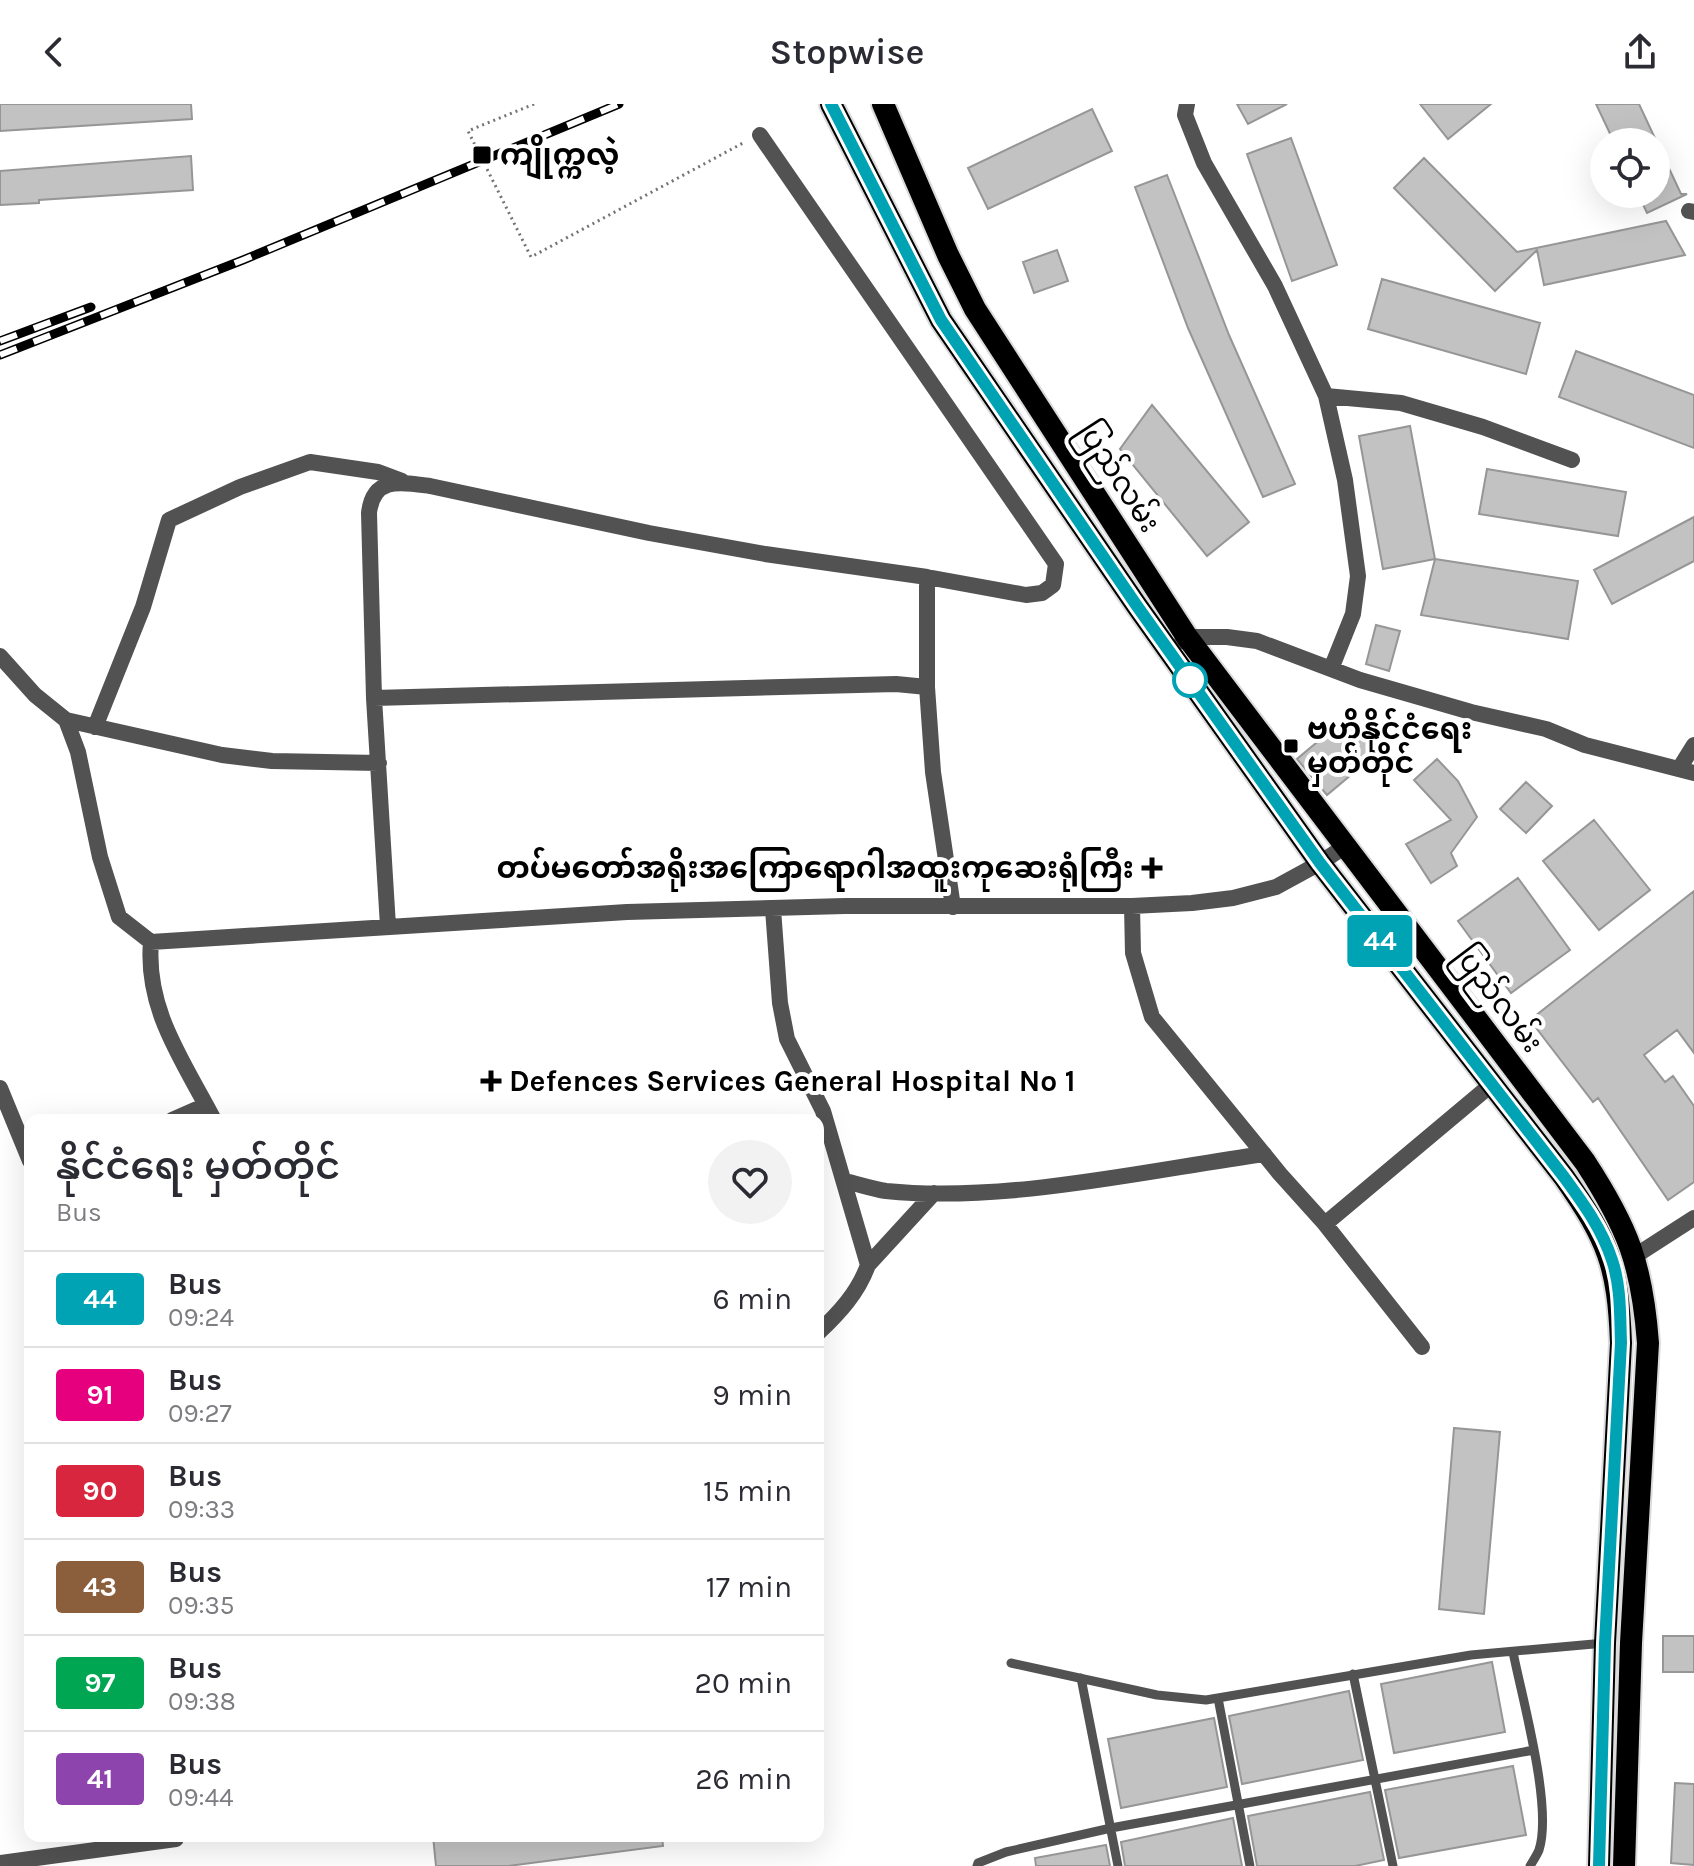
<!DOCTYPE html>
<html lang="en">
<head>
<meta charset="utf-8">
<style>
  body { margin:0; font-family:Karla,"Noto Sans Myanmar",sans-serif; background:#f2f2f3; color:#2b2b33; height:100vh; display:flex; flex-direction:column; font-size:30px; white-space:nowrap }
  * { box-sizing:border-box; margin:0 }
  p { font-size:26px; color:#7c7c81 }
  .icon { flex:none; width:44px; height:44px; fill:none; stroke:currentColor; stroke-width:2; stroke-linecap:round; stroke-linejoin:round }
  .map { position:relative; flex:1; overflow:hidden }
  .details { position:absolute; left:24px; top:1010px; width:800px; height:728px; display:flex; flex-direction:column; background:#fff; border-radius:16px; box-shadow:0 8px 32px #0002 }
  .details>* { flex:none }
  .badge { padding:0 16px; border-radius:6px; font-size:28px; line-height:52px }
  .tools { position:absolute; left:1590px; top:24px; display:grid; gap:16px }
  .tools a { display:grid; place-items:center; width:80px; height:80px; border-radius:50%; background:#fff; box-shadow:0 8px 32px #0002; font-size:40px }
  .map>.badge { position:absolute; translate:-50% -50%; box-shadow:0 0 0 4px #fff }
  .round { display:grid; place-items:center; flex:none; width:84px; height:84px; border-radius:42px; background:#f2f2f3 }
  .headline { display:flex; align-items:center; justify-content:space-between; height:136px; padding:0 32px }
  h1 { font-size:38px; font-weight:600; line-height:60px }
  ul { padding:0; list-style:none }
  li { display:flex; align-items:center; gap:24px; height:96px; padding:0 32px; border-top:2px solid #e1e1e2 }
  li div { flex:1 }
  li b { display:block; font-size:30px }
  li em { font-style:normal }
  li .badge { min-width:88px; font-weight:700; text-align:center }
  header { display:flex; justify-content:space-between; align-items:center; height:104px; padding:0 32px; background:#fff; font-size:36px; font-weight:600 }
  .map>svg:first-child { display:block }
  .building { fill:#c2c2c2; stroke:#969696; stroke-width:2 }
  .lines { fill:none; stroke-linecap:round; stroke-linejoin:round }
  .trunk-casing { stroke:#dbdbdb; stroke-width:26 }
  .path { stroke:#747474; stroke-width:3; stroke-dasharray:2 4; stroke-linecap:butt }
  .service { stroke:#525252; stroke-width:9 }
  .minor { stroke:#525252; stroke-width:16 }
  .trunk { stroke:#000; stroke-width:22 }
  .rail-casing { stroke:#000; stroke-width:9 }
  .rail { stroke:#fff; stroke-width:6; stroke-dasharray:18; stroke-linecap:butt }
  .line-casing { stroke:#fff; stroke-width:18 }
  .line { stroke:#00a3b4; stroke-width:12 }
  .poi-dot { fill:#000; stroke:#fff; stroke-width:3 }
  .stop-dot { fill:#fff; stroke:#00a3b4; stroke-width:4 }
  .labels { text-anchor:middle; stroke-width:8; stroke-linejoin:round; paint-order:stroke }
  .poi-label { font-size:30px; font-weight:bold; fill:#000; stroke:#fff; text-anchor:start }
  .street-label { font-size:30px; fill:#000; stroke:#fff }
</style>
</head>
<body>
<header><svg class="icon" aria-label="back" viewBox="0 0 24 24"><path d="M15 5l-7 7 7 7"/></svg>Stopwise<svg class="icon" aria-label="share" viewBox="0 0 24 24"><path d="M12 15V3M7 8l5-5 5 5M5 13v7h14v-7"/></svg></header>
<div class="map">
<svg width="1694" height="1762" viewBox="0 0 1694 1762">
  <rect width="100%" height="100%" fill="#fff"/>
  <path class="building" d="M 0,0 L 191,0 L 192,15 L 0,27 Z
    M 1237,0 L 1287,0 L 1248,20 Z
    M 1420,0 L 1491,0 L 1448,35 Z
    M 1596,0 L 1639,0 L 1681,90 L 1687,90 L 1647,109 L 1638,90 L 1656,90 L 1656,38 L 1614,38 Z
    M 1092,5 L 1112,47 L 988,105 L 968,64 Z
    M 1291,34 L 1337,161 L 1292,177 L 1247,50 Z
    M 191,52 L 193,86 L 39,96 L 39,99 L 0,101 L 0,67 Z
    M 1424,54 L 1517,148 L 1666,117 L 1685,151 L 1544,181 L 1537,146 L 1495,187 L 1394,84 Z
    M 1167,71 L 1229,231 L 1295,380 L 1263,393 L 1188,224 L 1135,83 Z
    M 1057,146 L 1068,177 L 1034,189 L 1023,158 Z
    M 1382,175 L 1540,219 L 1526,270 L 1368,225 Z
    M 1576,247 L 1694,291 L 1694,344 L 1559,293 Z
    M 1152,301 L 1249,418 L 1207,452 L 1120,345 Z
    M 1410,322 L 1435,455 L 1383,465 L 1359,332 Z
    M 1487,365 L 1626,388 L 1618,432 L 1479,410 Z
    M 1694,413 L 1694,457 L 1612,500 L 1594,466 Z
    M 1435,455 L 1578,477 L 1568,535 L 1421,511 Z
    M 1376,521 L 1400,527 L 1389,567 L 1366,560 Z
    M 1346,614 L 1376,650 L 1327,691 L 1297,655 Z
    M 1437,655 L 1458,677 L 1477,713 L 1451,749 L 1457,762 L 1431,779 L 1406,740 L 1451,716 L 1414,676 Z
    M 1526,678 L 1552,702 L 1526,729 L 1500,705 Z
    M 1594,716 L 1650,786 L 1599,826 L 1543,757 Z
    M 1518,774 L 1570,846 L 1511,889 L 1458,817 Z
    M 1694,787 L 1694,949 L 1677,926 L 1644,951 L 1665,978 L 1673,972 L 1694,1002 L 1694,1078 L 1668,1096 L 1598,994 L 1593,998 L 1530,916 Z
    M 1454,1324 L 1500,1328 L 1484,1510 L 1439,1505 Z
    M 1663,1532 L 1694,1532 L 1694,1568 L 1663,1568 Z
    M 1492,1558 L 1505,1628 L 1394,1649 L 1381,1580 Z
    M 1349,1587 L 1363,1656 L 1242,1680 L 1229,1612 Z
    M 1214,1614 L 1227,1683 L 1121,1704 L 1108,1635 Z
    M 1513,1662 L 1526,1731 L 1399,1754 L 1385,1686 Z
    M 1675,1679 L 1694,1680 L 1694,1761 L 1671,1759 Z
    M 1370,1688 L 1384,1756 L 1355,1762 L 1257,1762 L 1248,1712 Z
    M 1233,1714 L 1242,1762 L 1125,1762 L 1121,1738 Z
    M 433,1732 L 662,1732 L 663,1742 L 508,1762 L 436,1762 Z
    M 1106,1741 L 1110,1762 L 1036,1762 L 1035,1754 Z"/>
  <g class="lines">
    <defs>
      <path id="trunk" d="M 831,0 L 941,216 L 1137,502 L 1320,759 L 1564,1073 C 1608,1136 1618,1161 1621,1239 L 1605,1539 L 1599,1762
        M 883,0 L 948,151 L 975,205 L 1187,533 L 1585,1058 C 1628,1124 1642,1160 1648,1239 L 1631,1539 L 1624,1762"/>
    </defs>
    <use href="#trunk" class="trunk-casing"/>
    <path class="path" d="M 534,0 L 468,27 L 531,153 L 743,39"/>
    <path class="service" d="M 1513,1548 C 1522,1594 1553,1703 1539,1746 C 1537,1751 1533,1757 1530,1762
      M 1011,1559 L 1157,1591 L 1206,1596 L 1471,1551 L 1605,1539
      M 1353,1570 L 1393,1762
      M 1081,1574 L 1118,1762
      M 1218,1594 L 1250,1762
      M 977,1762 L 978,1759 L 1006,1748 L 1111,1724 L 1534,1646"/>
    <path class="minor" d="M 1187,0 L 1185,11 L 1204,59 L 1275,182 L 1326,292 L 1345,376 L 1358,472 L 1353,510 L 1331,565
      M 1689,107 L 1694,108
      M 1326,292 L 1401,299 L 1483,323 L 1572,356
      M 927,473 L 927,583 L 933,668 L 953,803
      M 1182,537 L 1187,533 L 1227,533 L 1257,537 L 1360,576 L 1471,608 L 1546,625 L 1585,641 L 1694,669
      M 0,552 L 35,591 L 66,616 L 222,651 L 272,657 L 379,659
      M 374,594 L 896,580 L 927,583
      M 66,616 L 78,648 L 100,753 L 119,813 L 151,838 L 627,808 L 845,802 L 1132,802 L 1192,799 L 1233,794 L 1276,783 L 1320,759 L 1344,743
      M 95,623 L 143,503 L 169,416 L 240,383 L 310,358 L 378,368 L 402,377
      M 1679,665 L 1694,641
      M 1132,802 L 1133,849 L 1152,913 L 1280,1070 L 1325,1120 L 1422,1243
      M 773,805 L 780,899 L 787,935 L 823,1007 L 868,1161 C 858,1189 839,1209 818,1229
      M 388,822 L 374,594 L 369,409 C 373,372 401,378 430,382 L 649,429 L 765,450 L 927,473 L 1026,491 L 1042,489 L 1053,481 L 1056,460 L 760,31
      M 151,838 C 145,906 184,958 214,1016
      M 0,984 L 30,1057
      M 172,1016 L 206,1001
      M 845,1077 C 858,1080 873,1085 886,1087 C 1006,1099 1144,1067 1264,1050
      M 1325,1120 L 1492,980
      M 1635,1152 L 1694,1114
      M 868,1161 L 934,1089
      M 0,1759 L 176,1735"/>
    <use href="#trunk" class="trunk"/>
    <defs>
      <path id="rail" d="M 0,237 L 91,203
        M 0,251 L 243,156 L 619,0"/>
    </defs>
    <use href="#rail" class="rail-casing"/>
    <use href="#rail" class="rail"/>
  </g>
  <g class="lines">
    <defs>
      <path id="line" d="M 831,0 L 941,216 L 1137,502 L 1320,759 L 1564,1073 C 1583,1099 1602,1125 1612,1156 C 1621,1182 1620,1212 1621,1239 L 1605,1539 L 1599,1762"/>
    </defs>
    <use href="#line" class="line-casing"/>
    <use href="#line" class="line"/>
  </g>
  <g class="poi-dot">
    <rect x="472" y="41" width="20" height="20" rx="4"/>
    <rect x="1283" y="634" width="16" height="16" rx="4"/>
    <path d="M1148 752h8v8h8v8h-8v8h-8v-8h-8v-8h8z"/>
    <path d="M487 965h8v8h8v8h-8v8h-8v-8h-8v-8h8z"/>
  </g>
  <circle class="stop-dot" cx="1190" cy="576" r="16"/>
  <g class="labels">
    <g class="poi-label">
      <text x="500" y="61">ကျိုက္ကလဲ့</text>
      <text x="1307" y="635">ဗဟိုနိုင်ငံရေး<tspan x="1307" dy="34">မှတ်တိုင်</tspan></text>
      <text x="1134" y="774" text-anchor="end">တပ်မတော်အရိုးအကြောရောဂါအထူးကုဆေးရုံကြီး</text>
      <text x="509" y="987">Defences Services General Hospital No 1</text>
    </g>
    <g class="street-label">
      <text transform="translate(1119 373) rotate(57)" y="10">ပြည်လမ်း</text>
      <text transform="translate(1499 895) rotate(53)" y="10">ပြည်လမ်း</text>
    </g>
  </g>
</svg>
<div class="tools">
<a><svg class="icon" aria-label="locate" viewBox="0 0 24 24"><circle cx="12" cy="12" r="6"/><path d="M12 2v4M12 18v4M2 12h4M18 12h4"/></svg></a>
</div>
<b class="badge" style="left:1380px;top:837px;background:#00a3b4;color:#fff">44</b>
<section class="details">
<div class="headline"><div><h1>နိုင်ငံရေး မှတ်တိုင်</h1><p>Bus</p></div><a class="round"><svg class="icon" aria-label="heart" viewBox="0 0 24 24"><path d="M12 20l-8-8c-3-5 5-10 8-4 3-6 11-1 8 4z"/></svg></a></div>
<ul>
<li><span class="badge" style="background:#00a3b4;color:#fff">44</span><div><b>Bus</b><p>09:24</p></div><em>6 min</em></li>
<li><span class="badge" style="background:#e6007e;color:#fff">91</span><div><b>Bus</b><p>09:27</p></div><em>9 min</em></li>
<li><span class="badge" style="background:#d7263d;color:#fff">90</span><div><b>Bus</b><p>09:33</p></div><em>15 min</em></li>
<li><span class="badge" style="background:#8b5e3c;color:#fff">43</span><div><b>Bus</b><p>09:35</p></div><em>17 min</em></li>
<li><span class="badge" style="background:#00a651;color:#fff">97</span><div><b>Bus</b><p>09:38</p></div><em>20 min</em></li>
<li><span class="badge" style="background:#8e44ad;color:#fff">41</span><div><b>Bus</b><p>09:44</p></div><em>26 min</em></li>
</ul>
</section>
</div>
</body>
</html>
